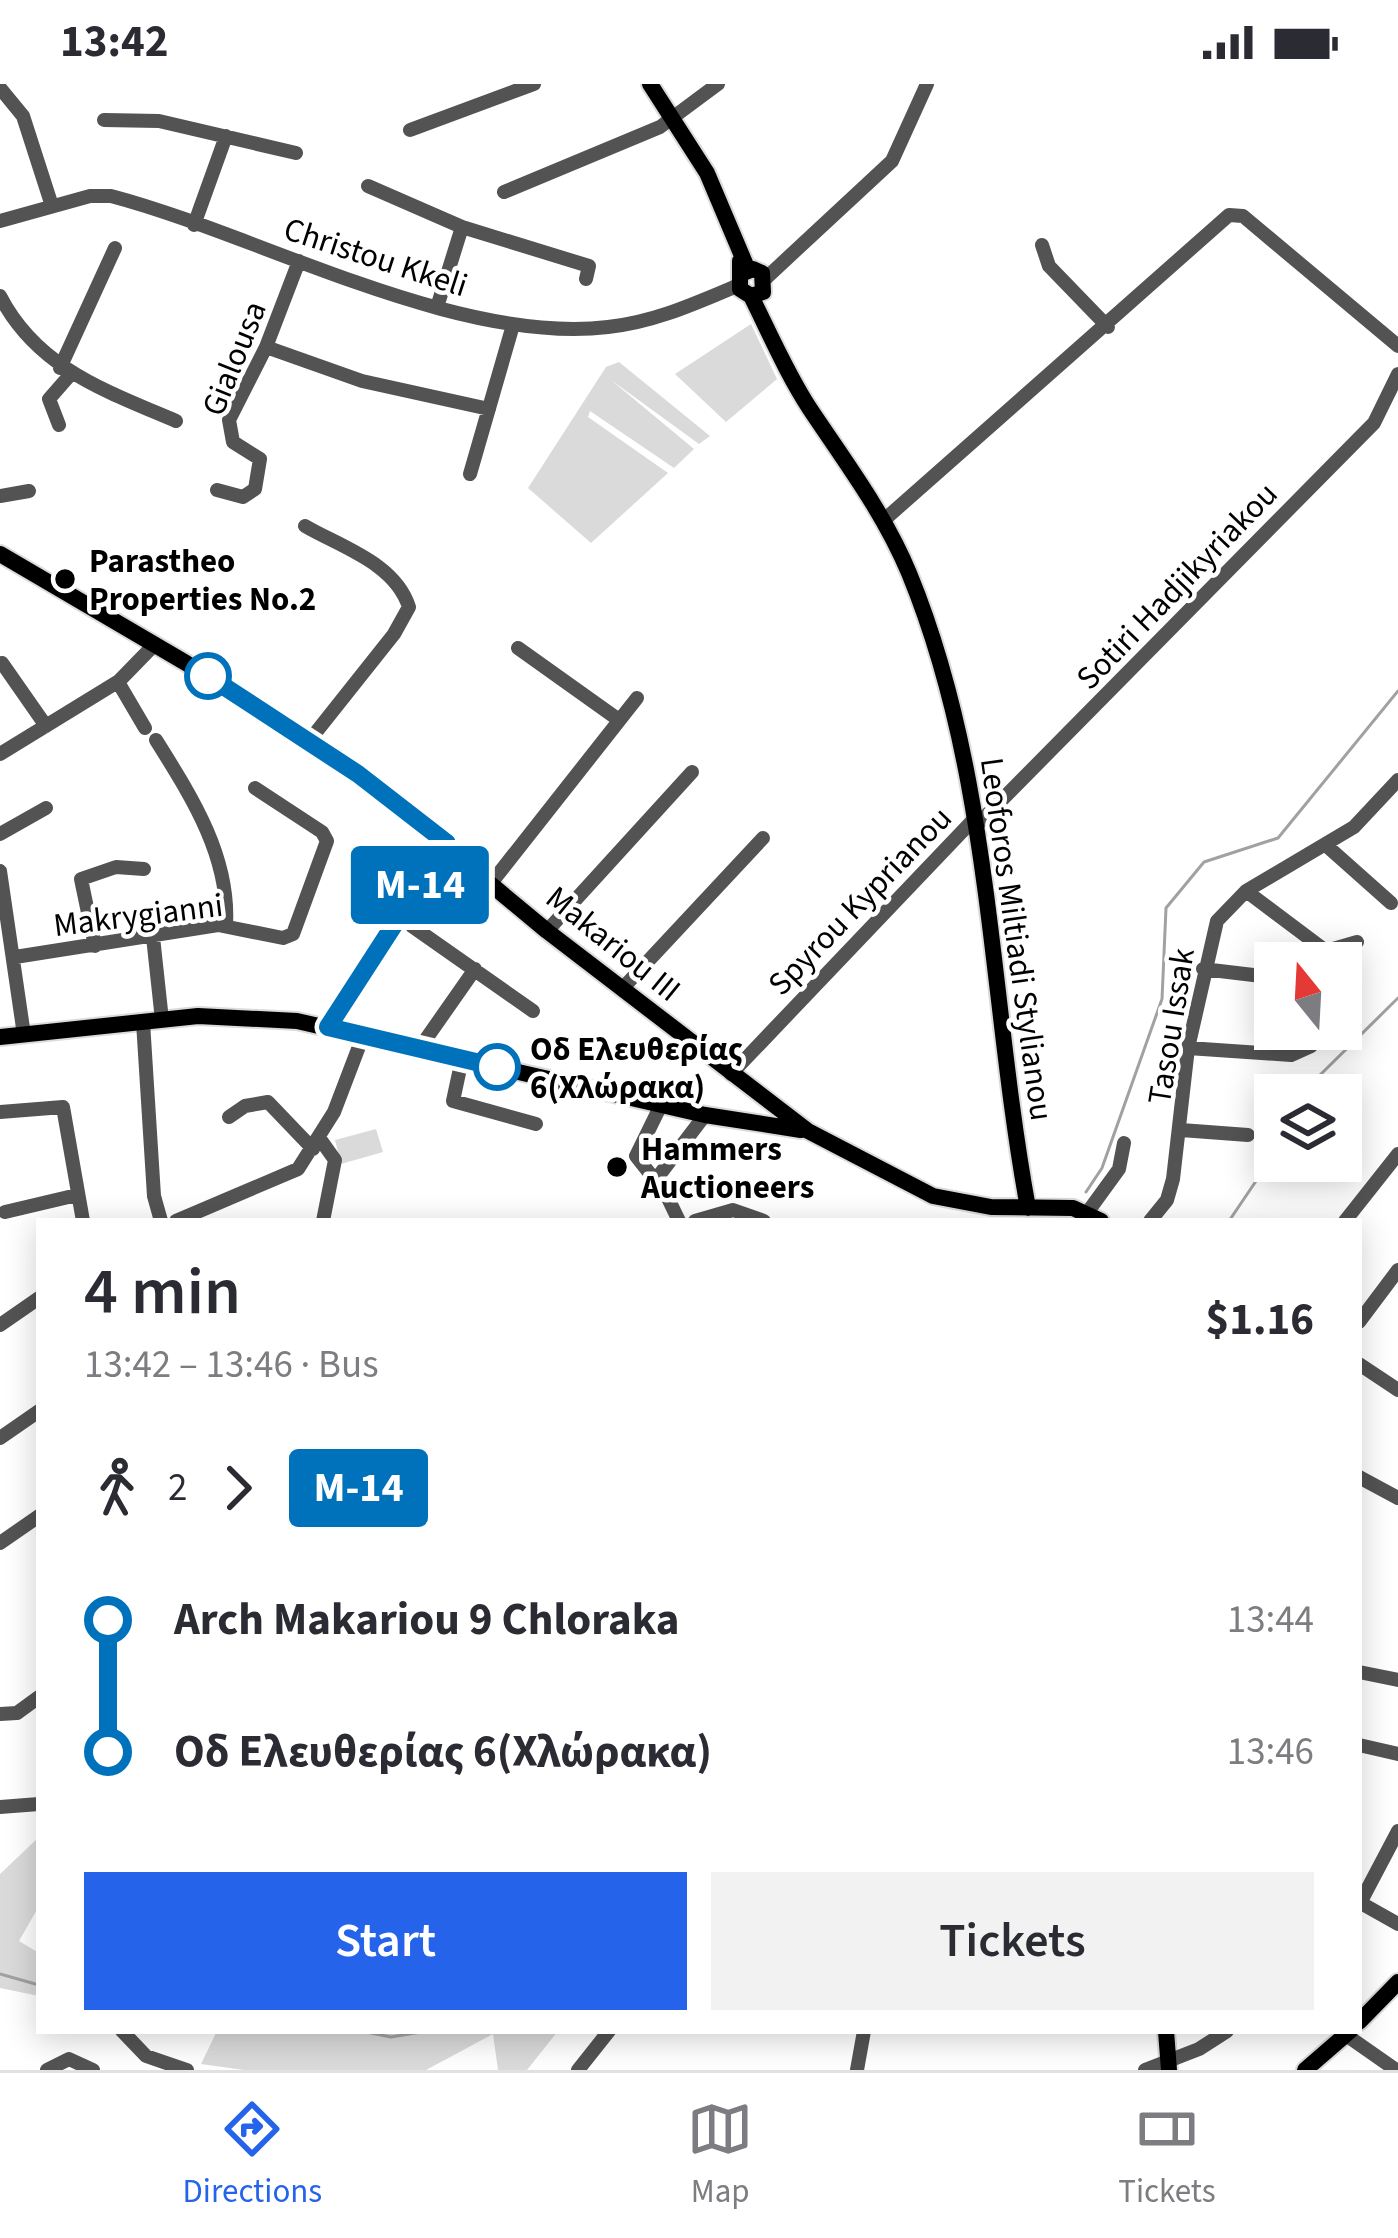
<!DOCTYPE html>
<html lang="en">
<head>
<meta charset="utf-8">
<style>
  body { margin:0; font-family:"Source Sans 3",sans-serif; background:#f2f2f3; color:#2b2b33; height:100vh; display:flex; flex-direction:column; font-size:45px; white-space:nowrap }
  * { box-sizing:border-box; margin:0 }
  p { font-size:39px; color:#7c7c81 }
  .icon { flex:none; width:66px; height:66px; fill:none; stroke:currentColor; stroke-width:2; stroke-linecap:round; stroke-linejoin:round }
  .map { position:relative; flex:1; overflow:hidden }
  .details { position:absolute; left:36px; top:1134px; width:1326px; height:816px; display:flex; flex-direction:column; background:#fff; border-radius:0px; box-shadow:0 6px 30px #0003 }
  .details>* { flex:none }
  .badge { padding:0 24px; border-radius:9px; font-size:42px; line-height:78px }
  .needle { width:78px; rotate:342deg }
  .tools { position:absolute; left:1254px; top:858px; display:grid; gap:24px }
  .tools a { display:grid; place-items:center; width:108px; height:108px; border-radius:0px; background:#fff; box-shadow:0 6px 30px #0003; font-size:60px }
  .map>.badge { position:absolute; translate:-50% -50%; box-shadow:0 0 0 6px #fff }
  .legs { display:flex; align-items:center; gap:18px; height:132px; padding:0 48px; font-size:39px }
  .legs p { margin-inline-start:auto }
  .headline { display:flex; align-items:center; justify-content:space-between; height:204px; padding:0 48px }
  h1 { font-size:66px; font-weight:600; line-height:90px }
  .button { display:flex; gap:24px; margin-top:auto; padding:24px 48px }
  .button a { flex:1; height:138px; border-radius:0px; background:#2563eb; color:#fff; font-size:48px; font-weight:600; line-height:138px; text-align:center }
  .button a+a { background:#f2f2f3; color:#2b2b33 }
  ul { padding:0 48px; list-style:none }
  li { display:flex; align-items:center; gap:42px; height:132px; font-size:45px }
  li i { display:grid; place-items:center; width:18px; height:100%; margin:0 15px; background:currentColor }
  li i::after { content:''; width:30px; height:30px; margin:-15px; border:9px solid; border-radius:50%; background:#fff }
  li p { margin-inline-start:auto }
  li:first-child i { background:linear-gradient(#0000 50%,currentColor 0) }
  li:last-child i { background:linear-gradient(currentColor 50%,#0000 0) }
  .status { display:flex; justify-content:space-between; align-items:center; height:84px; padding:0 60px; background:#fff; direction:ltr }
  .status svg { height:33px; fill:currentColor }
  .tabs { display:flex; justify-content:space-around; align-items:center; height:168px; border-top:3px solid #e1e1e2; background:#fff; font-size:33px; color:#7c7c81 }
  .tabs a { display:grid; justify-items:center; gap:6px }
  .tabs .on { color:#2563eb }
  .map>svg:first-child { display:block }
  .green { fill:#dadada }
  .lines { fill:none; stroke-linecap:round; stroke-linejoin:round }
  .stream { stroke:#a1a1a1; stroke-width:3 }
  .major-casing { stroke:#dbdbdb; stroke-width:20 }
  .minor { stroke:#535353; stroke-width:14 }
  .major { stroke:#000; stroke-width:16 }
  .line-1-casing { stroke:#fff; stroke-width:27 }
  .line-1 { stroke:#0072bc; stroke-width:18 }
  .poi-dot { fill:#000; stroke:#fff; stroke-width:4.5 }
  .stop-1-dot { fill:#fff; stroke:#0072bc; stroke-width:6 }
  .labels { text-anchor:middle; stroke-width:9; stroke-linejoin:round; paint-order:stroke }
  .street-label { font-size:33px; fill:#000; stroke:#fff }
  .poi-label { font-size:33px; font-weight:bold; fill:#000; stroke:#fff; text-anchor:start }
  .stop-label { font-size:33px; font-weight:bold; fill:#000; stroke:#fff; text-anchor:start }
</style>
</head>
<body>
<div class="status"><b>13:42</b><svg viewBox="0 0 49 12"><path d="M0 12V9h3v3zM5 12V6h3v6zM10 12V3h3v9zM15 12V0h3v12zM26 1h20v11H26zM47 4h2v5h-2z"/></svg></div>
<div class="map">
<svg width="1398" height="1986" viewBox="0 0 1398 1986">
  <rect width="100%" height="100%" fill="#fff"/>
  <path class="green" d="M 751,240 L 777,295 L 726,338 L 675,290 Z
    M 619,278 L 710,352 L 699,360 L 611,296 L 694,365 L 674,384 L 590,327 L 588,333 L 668,389 L 591,459 L 528,404 L 606,283 Z
    M 376,1045 L 383,1068 L 341,1080 L 335,1056 Z
    M 39,1753 L 39,1822 L 19,1857 L 39,1869 L 39,1912 L 0,1904 L 0,1790 Z
    M 217,1947 L 558,1947 L 527,1986 L 498,1986 L 493,1950 L 426,1986 L 244,1986 L 201,1980 Z"/>
  <g class="lines">
    <path class="stream" d="M 1307,1011 L 1318,993 L 1398,914
      M 1086,1108 L 1102,1084 L 1162,915 L 1166,824 L 1204,778 L 1278,754 L 1398,607
      M 1229,1137 L 1275,1069
      M 0,1890 L 39,1901
      M 361,1947 L 391,1953 L 427,1947"/>
    <defs>
      <path id="major" d="M 650,0 L 707,89 L 748,186
        M 740,177 L 740,205 L 751,212 L 763,208 L 762,189 L 753,185 L 743,189
        M 751,212 C 770,250 787,290 810,325 C 846,379 884,429 909,489 C 992,691 989,912 1028,1124
        M 0,470 L 186,579 L 358,690 L 547,847 L 808,1047 L 933,1112 L 991,1123 L 1073,1124 L 1101,1137
        M 0,953 L 198,932 L 297,937 L 705,1031 L 801,1046
        M 1359,1938 L 1398,1898
        M 1166,1947 L 1169,1986
        M 1305,1986 L 1350,1947"/>
    </defs>
    <use href="#major" class="major-casing"/>
    <path class="minor" d="M 0,4 L 23,32 L 52,122
      M 104,36 L 159,37 L 296,69
      M 410,46 L 534,0
      M 368,102 L 462,143 L 589,182 L 586,195
      M 504,108 L 660,43 L 718,0
      M 0,137 L 90,112 L 111,112 C 259,151 455,261 608,243 C 655,238 696,219 739,201
      M 194,141 L 226,52
      M 1042,161 L 1049,182 L 1108,243
      M 766,194 L 892,77 L 927,0
      M 0,212 C 37,284 106,307 176,337
      M 438,220 L 462,143
      M 266,263 L 362,297 L 489,325
      M 60,284 L 115,164
      M 59,341 L 49,315 L 70,291
      M 470,390 L 513,241
      M 217,406 L 243,413 L 255,405 L 260,375 L 233,358 L 229,336 L 266,263 L 299,177
      M 0,412 L 29,407
      M 884,436 L 1229,131 L 1243,132 L 1398,262
      M 305,442 C 341,463 395,479 409,523 L 394,550 L 309,657
      M 518,564 L 619,636
      M 2,579 L 46,642
      M 118,598 L 145,644
      M 156,656 C 191,712 230,772 226,841
      M 0,670 L 119,597 L 155,560
      M 978,740 L 1374,339 L 1398,290
      M 0,750 L 46,724
      M 1328,763 L 1391,819
      M 0,787 L 24,951
      M 492,798 L 637,614
      M 1246,807 L 1326,867 L 1357,858
      M 399,833 L 533,927
      M 547,847 L 692,688
      M 153,853 L 162,936
      M 95,862 L 81,795 L 116,783 L 144,785
      M 15,873 L 218,841 L 283,854 L 293,850 L 327,757 L 322,748 L 255,704
      M 1203,885 L 1270,893
      M 622,905 L 763,754
      M 143,938 L 154,1112 L 161,1137
      M 328,943 L 447,759
      M 1188,964 L 1291,971 L 1311,962
      M 419,965 L 475,885
      M 462,975 L 453,1017 L 536,1040
      M 731,990 L 976,733
      M 661,1021 L 636,1072 L 666,1110 L 679,1137
      M 0,1028 L 63,1023 L 83,1137
      M 229,1033 L 245,1022 L 268,1018 L 313,1065
      M 1181,1046 L 1248,1051
      M 320,1055 L 335,1076 L 323,1137
      M 654,1098 L 705,1031
      M 5,1128 L 77,1111
      M 1087,1129 L 1119,1085 L 1124,1059
      M 176,1137 L 298,1085 L 334,1028 L 363,952
      M 695,1137 L 733,1126 L 764,1137
      M 1150,1137 L 1167,1116 L 1173,1095 L 1188,964 L 1217,837 L 1246,807 L 1354,743 L 1398,696
      M 1345,1137 L 1398,1070
      M 1359,1238 L 1398,1186
      M 0,1241 L 39,1214
      M 1359,1280 L 1398,1306
      M 0,1354 L 39,1327
      M 1359,1393 L 1398,1414
      M 0,1459 L 39,1432
      M 1359,1588 L 1398,1596
      M 0,1630 L 17,1629 L 39,1613
      M 1359,1661 L 1398,1670
      M 0,1723 L 39,1720
      M 1359,1818 L 1398,1840
      M 1359,1821 L 1398,1747
      M 122,1947 L 146,1972 L 187,1986
      M 1346,1951 L 1396,1986
      M 47,1986 L 69,1975 L 93,1986
      M 578,1986 L 609,1947
      M 857,1986 L 864,1947
      M 1145,1986 L 1199,1965 L 1227,1947"/>
    <use href="#major" class="major"/>
  </g>
  <g class="lines">
    <defs>
      <path id="line-1" d="M 208,592 L 358,690 L 447,759 L 328,943 L 497,983"/>
    </defs>
    <use href="#line-1" class="line-1-casing"/>
    <use href="#line-1" class="line-1"/>
  </g>
  <g class="poi-dot">
    <circle cx="65" cy="495" r="12"/>
    <circle cx="617" cy="1083" r="12"/>
  </g>
  <g class="stop-1-dot">
    <circle cx="208" cy="592" r="21"/>
    <circle cx="497" cy="983" r="21"/>
  </g>
  <g class="labels">
    <g class="street-label">
      <text transform="translate(376 172) rotate(18)" y="12">Christou Kkeli</text>
      <text transform="translate(233 274) rotate(-68)" y="12">Gialousa</text>
      <text transform="translate(1176 501) rotate(-46)" y="12">Sotiri Hadjikyriakou</text>
      <text transform="translate(859 816) rotate(-46)" y="12">Spyrou Kyprianou</text>
      <text transform="translate(138 830) rotate(-7)" y="12">Makrygianni</text>
      <text transform="translate(1018 855) rotate(82)" y="12">Leoforos Miltiadi Stylianou</text>
      <text transform="translate(614 859) rotate(39)" y="12">Makariou III</text>
      <text transform="translate(1170 942) rotate(-81)" y="12">Tasou Issak</text>
    </g>
    <g class="poi-label">
      <text x="89" y="488">Parastheo<tspan x="89" dy="38">Properties No.2</tspan></text>
      <text x="641" y="1076">Hammers<tspan x="641" dy="38">Auctioneers</tspan></text>
    </g>
    <g class="stop-label">
      <text x="530" y="976">Οδ Ελευθερίας<tspan x="530" dy="38">6(Χλώρακα)</tspan></text>
    </g>
  </g>
</svg>
<div class="tools">
<a><svg class="needle" viewBox="-14 -14 28 28"><path d="M0-13l5 13h-10z" fill="#e53935"/><path d="M0 13l5-13h-10z" fill="#7c7c81"/></svg></a>
<a><svg class="icon" aria-label="layers" viewBox="0 0 24 24"><path d="M12 4l9 5-9 5-9-5zM3 14l9 5 9-5"/></svg></a>
</div>
<b class="badge" style="left:420px;top:801px;background:#0072bc;color:#fff">M-14</b>
<section class="details">
<div class="headline"><div><h1>4 min</h1><p>13:42 – 13:46 · Bus</p></div><b>$1.16</b></div>
<div class="legs"><svg class="icon" aria-label="walk" viewBox="0 0 24 24"><circle cx="13" cy="4" r="2"/><path d="M13 8l-2 6 4 7M11 14l-3 7M7 12l3-4h3l4 4"/></svg>2<svg class="icon" aria-label="forward" viewBox="0 0 24 24"><path d="M9 5l7 7-7 7"/></svg><b class="badge" style="background:#0072bc;color:#fff">M-14</b></div>
<ul>
<li><i style="color:#0072bc"></i><b>Arch Makariou 9 Chloraka</b><p>13:44</p></li>
<li><i style="color:#0072bc"></i><b>Οδ Ελευθερίας 6(Χλώρακα)</b><p>13:46</p></li>
</ul>
<div class="button"><a>Start</a><a>Tickets</a></div>
</section>
</div>
<nav class="tabs">
<a class="on"><svg class="icon" aria-label="directions" viewBox="0 0 24 24"><path d="M12 3l9 9-9 9-9-9zM9 14v-3h6M13 9l2 2-2 2"/></svg>Directions</a>
<a><svg class="icon" aria-label="map" viewBox="0 0 24 24"><path d="M3 6l6-2 6 2 6-2v14l-6 2-6-2-6 2zM9 4v14M15 6v14"/></svg>Map</a>
<a><svg class="icon" aria-label="tickets" viewBox="0 0 24 24"><path d="M3 7h18v10H3zM15 7v10"/></svg>Tickets</a>
</nav>
</body>
</html>
